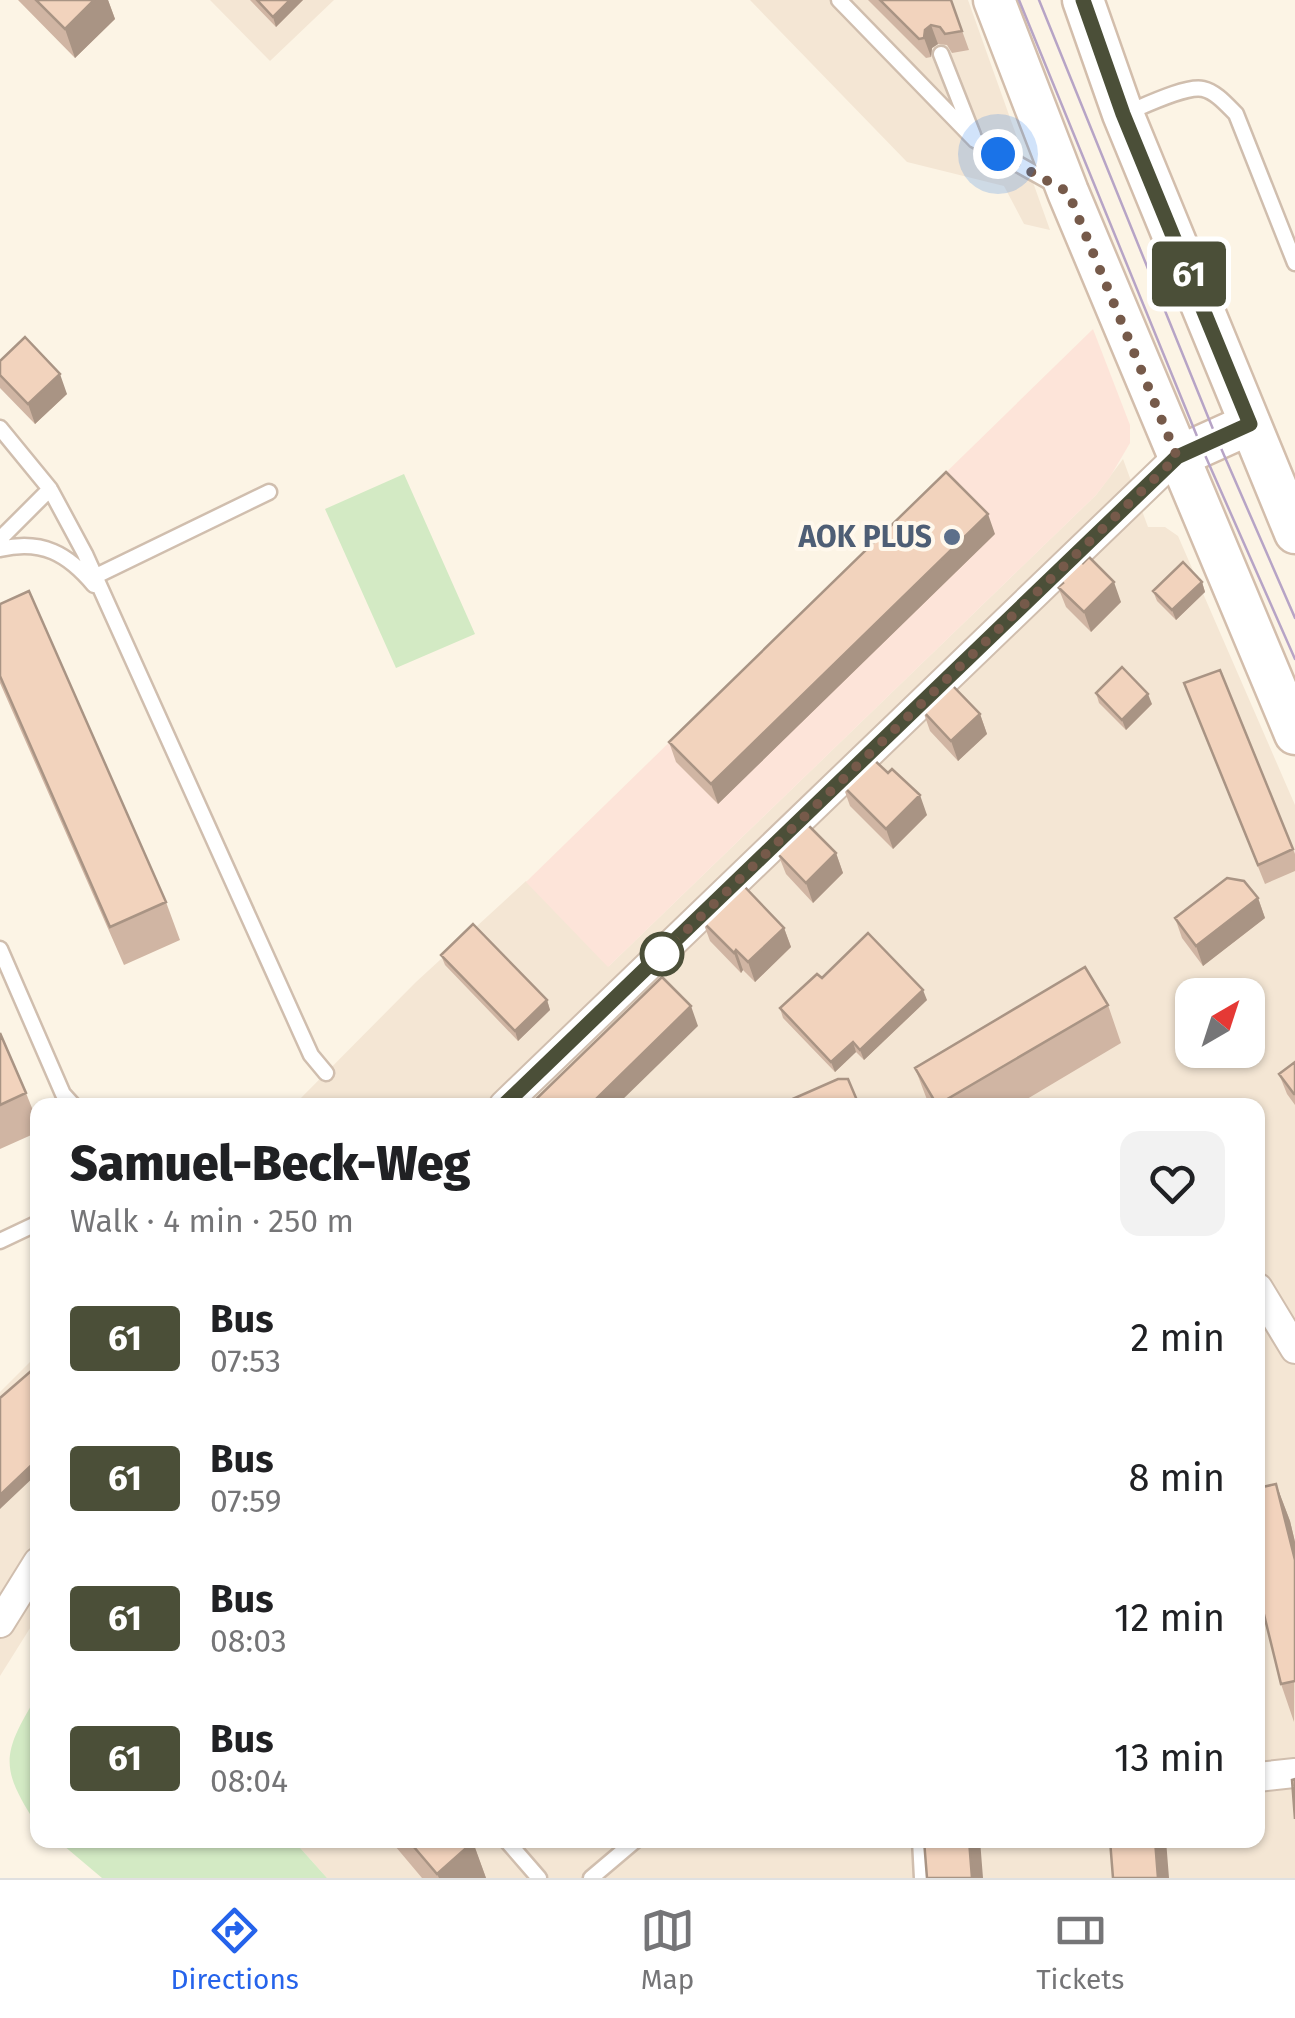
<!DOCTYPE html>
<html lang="en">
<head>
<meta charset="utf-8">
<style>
  body { margin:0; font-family:"Fira Sans",sans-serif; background:#f2f2f2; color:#202124; height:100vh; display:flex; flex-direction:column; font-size:38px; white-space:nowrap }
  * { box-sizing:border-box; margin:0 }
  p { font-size:32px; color:#757577 }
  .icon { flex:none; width:55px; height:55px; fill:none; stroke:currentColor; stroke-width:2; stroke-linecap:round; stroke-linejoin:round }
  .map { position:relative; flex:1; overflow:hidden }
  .details { position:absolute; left:30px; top:1098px; width:1235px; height:750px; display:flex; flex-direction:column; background:#fff; border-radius:20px; box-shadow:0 2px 8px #0004 }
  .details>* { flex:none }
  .badge { padding:0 20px; border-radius:8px; font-size:35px; line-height:65px }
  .needle { width:65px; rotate:39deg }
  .buttons { position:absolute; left:1175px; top:978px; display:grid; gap:20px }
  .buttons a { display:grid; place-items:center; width:90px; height:90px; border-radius:20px; background:#fff; box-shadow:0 2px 8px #0004; font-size:50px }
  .you { position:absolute; width:50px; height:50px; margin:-25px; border:8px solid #fff; border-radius:50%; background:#1a73e8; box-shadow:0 0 0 15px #1a73e833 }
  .map>.badge { position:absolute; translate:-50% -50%; box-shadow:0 0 0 5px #fff }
  .round { display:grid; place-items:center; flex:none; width:105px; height:105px; border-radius:20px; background:#f2f2f2 }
  .overview { display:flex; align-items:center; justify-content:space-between; height:170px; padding:0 40px }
  h1 { font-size:48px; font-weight:800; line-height:75px }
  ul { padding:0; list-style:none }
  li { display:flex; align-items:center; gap:30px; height:140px; padding:0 40px }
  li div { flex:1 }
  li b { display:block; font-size:38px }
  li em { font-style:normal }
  li .badge { min-width:110px; font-weight:700; text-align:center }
  .tab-bar { display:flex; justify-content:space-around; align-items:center; height:140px; border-top:2px solid #e0e0e0; background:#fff; font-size:28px; color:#757577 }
  .tab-bar a { display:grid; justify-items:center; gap:5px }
  .tab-bar .selected { color:#2563eb }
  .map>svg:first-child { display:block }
  .residential { fill:#f4e6d4; fill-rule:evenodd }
  .commercial { fill:#fde4d9 }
  .green { fill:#d3eac4 }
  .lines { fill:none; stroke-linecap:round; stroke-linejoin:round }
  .lane-casing { stroke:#d0beae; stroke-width:19 }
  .street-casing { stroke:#d0beae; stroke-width:32 }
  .secondary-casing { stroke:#d3beac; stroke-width:45 }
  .lane { stroke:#fff; stroke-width:14 }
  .street { stroke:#fff; stroke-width:28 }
  .secondary { stroke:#fff; stroke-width:40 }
  .tram { stroke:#b7a4c6; stroke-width:2.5 }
  .wall { fill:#d0b5a3 }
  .shaded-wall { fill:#a99484 }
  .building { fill:#f2d3bd; stroke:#a99484; stroke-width:2.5 }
  .line-casing { stroke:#fff; stroke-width:22 }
  .line { stroke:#4b4f38; stroke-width:15 }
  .walk { stroke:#765a4a; stroke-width:10; stroke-dasharray:0 18 }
  .service-dot { fill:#5c6f8a; stroke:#fff8ec; stroke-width:4 }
  .stop-dot { fill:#fff; stroke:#4b4f38; stroke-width:5 }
  .labels { text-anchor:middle; stroke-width:8; stroke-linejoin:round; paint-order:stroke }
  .service-label { font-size:30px; font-weight:bold; fill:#4e5e75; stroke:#fff8ec; text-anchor:end }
</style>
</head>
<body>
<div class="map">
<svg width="1295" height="1878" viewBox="0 0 1295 1878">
  <rect width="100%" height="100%" fill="#fcf4e5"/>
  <path class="residential" d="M 210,0 L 334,0 L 270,61 Z
    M 750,0 L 968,0 L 1050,230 L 1024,224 L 1004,186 L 907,162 Z
    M 1123,459 L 1148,527 L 1165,527 L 1178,536 L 1295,805 L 1295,1878 L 327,1878 L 293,1840 L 1258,1840 L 1258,1105 L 294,1105 L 416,982 L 526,881 L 609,966 L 1096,495 ZM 1192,995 L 1248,995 L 1248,1050 L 1192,1050 Z
    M 37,1355 L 37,1617 L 0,1676 L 0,1392 Z"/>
  <path class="commercial" d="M 1093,329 L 1130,425 L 1130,443 L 1110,477 L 1096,495 L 608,967 L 526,882 Z"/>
  <path class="green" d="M 404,474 L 475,634 L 396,668 L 325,509 Z
    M 37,1696 L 38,1825 L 37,1825 C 0,1768 1,1755 37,1696 Z
    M 57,1840 L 293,1840 L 327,1878 L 102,1878 Z"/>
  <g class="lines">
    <defs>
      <path id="lane" d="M 839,0 L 975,140 L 1057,186
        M 941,54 L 973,135
        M 1124,114 C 1142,107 1186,85 1203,89 C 1216,92 1226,104 1236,114 L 1295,263
        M 0,428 L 50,489 L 85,554 L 301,1033 L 311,1055 L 326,1073
        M 0,539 L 50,489
        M 0,549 C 42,539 68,554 94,585
        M 96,576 L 269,492
        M 0,949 L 63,1094 L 73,1105
        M 0,1241 L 38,1223
        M 506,1840 L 539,1878
        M 920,1840 L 922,1878
        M 591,1878 L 636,1840"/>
      <path id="street" d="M 504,1105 L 1177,457
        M 1258,1288 L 1295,1349
        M 0,1623 L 38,1562
        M 1258,1777 L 1295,1773"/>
      <path id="secondary" d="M 994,0 L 1068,192 L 1295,734
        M 1083,0 L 1123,114 L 1295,533
        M 1177,457 L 1250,424"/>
    </defs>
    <use href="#lane" class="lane-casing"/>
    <use href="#street" class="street-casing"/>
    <use href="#secondary" class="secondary-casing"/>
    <use href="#lane" class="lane"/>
    <use href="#street" class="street"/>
    <use href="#secondary" class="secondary"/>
    <path class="tram" d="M 1019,0 L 1201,446 L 1295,659
      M 1039,0 L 1217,439 L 1295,618"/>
  </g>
  <path class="wall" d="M 18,0 L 108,0 L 115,19 L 75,58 Z
    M 250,0 L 303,0 L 276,27 Z
    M 868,0 L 951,0 L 969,50 L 952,53 L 947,45 L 938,44 L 932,48 L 931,57 L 926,58 Z
    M 0,361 L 67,394 L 35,424 L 0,388 Z
    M 995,534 L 718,804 L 676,762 L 669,742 Z
    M 1060,579 L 1121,602 L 1091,632 L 1066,607 L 1058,587 L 1061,584 Z
    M 1202,582 L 1205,592 L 1176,620 L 1157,601 L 1153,591 Z
    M 0,604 L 166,902 L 180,940 L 124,965 L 0,683 Z
    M 1184,683 L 1293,849 L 1295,854 L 1295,871 L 1265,884 Z
    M 1096,693 L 1152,704 L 1126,730 L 1099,703 Z
    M 923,711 L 980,714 L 987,734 L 958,761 L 930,731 Z
    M 843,786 L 927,815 L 893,849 L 850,806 Z
    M 836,853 L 843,873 L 813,903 L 786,874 L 778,854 Z
    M 1258,898 L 1265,918 L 1203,966 L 1182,938 L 1175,918 Z
    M 703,922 L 784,928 L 791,947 L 755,982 L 743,970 L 741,973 L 710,941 Z
    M 441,955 L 547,1000 L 550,1010 L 518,1041 L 445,965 Z
    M 822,978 L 927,1000 L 864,1060 L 856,1052 L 835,1072 L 783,1018 L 780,1008 Z
    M 1108,1005 L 1121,1043 L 1017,1105 L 929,1105 L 915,1068 Z
    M 0,1033 L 26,1093 L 38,1123 L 38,1132 L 0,1149 Z
    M 1295,1062 L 1295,1105 L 1287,1094 L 1279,1074 Z
    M 1276,1484 L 1290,1521 L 1295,1542 L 1294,1722 L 1281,1684 Z
    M 390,1840 L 472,1840 L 486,1878 L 422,1878 Z"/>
  <path class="shaded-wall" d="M 94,0 L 108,0 L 115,19 L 75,58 L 65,29 Z
    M 290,0 L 303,0 L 276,27 L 273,17 Z
    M 931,25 L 938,44 L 932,48 L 931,57 L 924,38 L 925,30 Z
    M 60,374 L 67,394 L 35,424 L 28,404 Z
    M 988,514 L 995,534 L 718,804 L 711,784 Z
    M 1114,582 L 1121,602 L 1091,632 L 1084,612 Z
    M 1202,582 L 1205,592 L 1176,620 L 1172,610 Z
    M 1148,694 L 1152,704 L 1126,730 L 1122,720 Z
    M 980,714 L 987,734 L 958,761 L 951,741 Z
    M 920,795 L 927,815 L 893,849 L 886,829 Z
    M 836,853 L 843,873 L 813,903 L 806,883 Z
    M 1258,898 L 1265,918 L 1203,966 L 1196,946 Z
    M 784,928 L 791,947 L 755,982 L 748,962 Z
    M 736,950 L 743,970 L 741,973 L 734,953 Z
    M 923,990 L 927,1000 L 864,1060 L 860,1050 Z
    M 547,1000 L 550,1010 L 518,1041 L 515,1031 Z
    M 691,1006 L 698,1026 L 617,1105 L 590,1105 Z
    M 853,1042 L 856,1052 L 835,1072 L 831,1062 Z
    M 38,1459 L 38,1473 L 0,1509 L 0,1495 Z
    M 1276,1484 L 1290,1521 L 1295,1542 L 1295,1560 Z
    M 969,1840 L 980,1840 L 983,1878 L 972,1878 Z
    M 1155,1840 L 1166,1840 L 1169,1878 L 1158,1878 Z
    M 473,1842 L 486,1878 L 439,1878 L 437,1874 Z"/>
  <path class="building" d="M 36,0 L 94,0 L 65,29 Z
    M 257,0 L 290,0 L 273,17 Z
    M 880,0 L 951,0 L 962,31 L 945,34 L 940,27 L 931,25 L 925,30 L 924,38 L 919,39 Z
    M 25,337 L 60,374 L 28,404 L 0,375 L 0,361 Z
    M 946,472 L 988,514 L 711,784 L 669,742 Z
    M 1089,557 L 1114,582 L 1084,612 L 1058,587 L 1063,583 L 1060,579 L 1080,559 L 1083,563 Z
    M 1183,562 L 1202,582 L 1172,610 L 1153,591 Z
    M 29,591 L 166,902 L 110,927 L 0,676 L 0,604 Z
    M 1122,667 L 1148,694 L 1122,720 L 1096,693 Z
    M 1220,670 L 1293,849 L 1258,865 L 1184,683 Z
    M 951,684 L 980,714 L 951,741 L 923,711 Z
    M 871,757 L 888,773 L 892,769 L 920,795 L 886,829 L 843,786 Z
    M 808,825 L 836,853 L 806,883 L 778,854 Z
    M 1227,878 L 1244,881 L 1258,898 L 1196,946 L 1175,918 Z
    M 742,884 L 784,928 L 748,962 L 736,950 L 734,953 L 703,922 Z
    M 473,924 L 547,1000 L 515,1031 L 441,955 Z
    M 868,933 L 923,990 L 860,1050 L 853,1042 L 831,1062 L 780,1008 L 817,974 L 822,978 Z
    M 1085,967 L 1108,1005 L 937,1105 L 915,1068 Z
    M 662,977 L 691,1006 L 590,1105 L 530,1105 Z
    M 0,1033 L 26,1093 L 0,1105 Z
    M 1295,1062 L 1295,1094 L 1294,1094 L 1279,1074 Z
    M 838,1079 L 848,1079 L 859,1105 L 779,1105 Z
    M 38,1365 L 38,1459 L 0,1495 L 0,1398 Z
    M 1276,1484 L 1295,1560 L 1295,1681 L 1281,1684 L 1258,1590 L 1258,1488 Z
    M 1295,1779 L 1295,1819 L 1292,1780 Z
    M 408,1840 L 472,1840 L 473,1842 L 437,1874 Z
    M 924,1840 L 969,1840 L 972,1878 L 927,1878 Z
    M 1110,1840 L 1155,1840 L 1158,1878 L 1113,1878 Z"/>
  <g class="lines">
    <defs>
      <path id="line" d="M 504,1105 L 1177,457 L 1250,424 L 1123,114 L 1083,0"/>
    </defs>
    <use href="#line" class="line-casing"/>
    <use href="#line" class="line"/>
    <path class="walk" d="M 662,954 L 1177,457 L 1068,192 L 998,154"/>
  </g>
  <circle class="service-dot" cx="952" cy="537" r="10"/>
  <circle class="stop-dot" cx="662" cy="954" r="20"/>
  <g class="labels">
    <g class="service-label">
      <text x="932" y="547">AOK PLUS</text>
    </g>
  </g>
</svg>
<div class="buttons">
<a><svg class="needle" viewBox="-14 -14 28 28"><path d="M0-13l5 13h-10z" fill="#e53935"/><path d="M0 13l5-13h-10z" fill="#757577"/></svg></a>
</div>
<div class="you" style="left:998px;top:154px"></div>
<b class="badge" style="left:1189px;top:274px;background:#4b4f38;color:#fff">61</b>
<section class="details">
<div class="overview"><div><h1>Samuel-Beck-Weg</h1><p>Walk · 4 min · 250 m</p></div><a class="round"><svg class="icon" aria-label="heart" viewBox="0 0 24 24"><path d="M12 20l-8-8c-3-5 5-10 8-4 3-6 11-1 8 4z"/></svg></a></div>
<ul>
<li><span class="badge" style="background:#4b4f38;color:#fff">61</span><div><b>Bus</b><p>07:53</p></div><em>2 min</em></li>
<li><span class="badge" style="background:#4b4f38;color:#fff">61</span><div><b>Bus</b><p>07:59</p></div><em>8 min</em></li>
<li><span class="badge" style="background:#4b4f38;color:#fff">61</span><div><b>Bus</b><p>08:03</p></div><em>12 min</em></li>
<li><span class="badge" style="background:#4b4f38;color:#fff">61</span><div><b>Bus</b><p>08:04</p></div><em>13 min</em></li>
</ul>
</section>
</div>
<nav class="tab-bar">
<a class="selected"><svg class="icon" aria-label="directions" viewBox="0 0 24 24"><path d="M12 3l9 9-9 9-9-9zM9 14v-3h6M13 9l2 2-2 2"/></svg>Directions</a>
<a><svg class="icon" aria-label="map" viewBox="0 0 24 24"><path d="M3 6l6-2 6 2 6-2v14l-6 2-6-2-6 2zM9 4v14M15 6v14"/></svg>Map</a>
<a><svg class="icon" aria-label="tickets" viewBox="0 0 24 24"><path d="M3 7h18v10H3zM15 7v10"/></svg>Tickets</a>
</nav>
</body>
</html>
